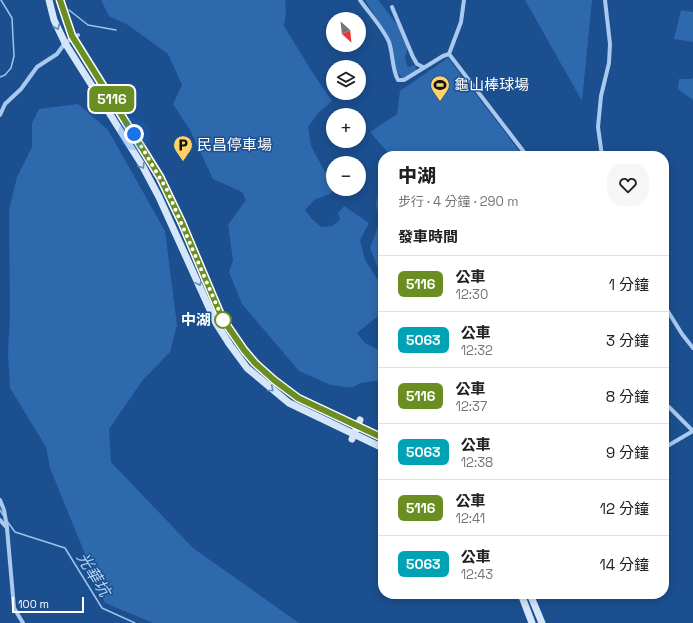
<!DOCTYPE html>
<html lang="zh-TW">
<head>
<meta charset="utf-8">
<style>
  body { margin:0; font-family:"Space Grotesk","Noto Sans TC",sans-serif; background:#f6f6f6; color:#202124; height:100vh; display:flex; flex-direction:column; font-size:15px; white-space:nowrap }
  * { box-sizing:border-box; margin:0 }
  p { font-size:13px; color:#757577 }
  .icon { flex:none; width:22px; height:22px; fill:none; stroke:currentColor; stroke-width:2; stroke-linecap:round; stroke-linejoin:round }
  .map { position:relative; flex:1; overflow:hidden }
  .side { position:absolute; left:378px; top:151px; width:291px; height:448px; display:flex; flex-direction:column; background:#fff; border-radius:16px; box-shadow:0 2px 10px #0003 }
  .side>* { flex:none }
  .badge { padding:0 8px; border-radius:6px; font-size:14px; line-height:26px }
  .needle { width:26px; rotate:153deg }
  .buttons { position:absolute; left:326px; top:12px; display:grid; gap:8px }
  .buttons a { display:grid; place-items:center; width:40px; height:40px; border-radius:50%; background:#fff; box-shadow:0 2px 10px #0003; font-size:20px }
  .scale { position:absolute; left:12px; bottom:10px; width:72px; box-sizing:border-box; padding-left:4px; border:2px solid #fff; border-top:0; font-size:11px; line-height:14px; white-space:nowrap; color:#fff; -webkit-text-stroke:3px #1b4f8f; paint-order:stroke }
  .you { position:absolute; width:20px; height:20px; margin:-10px; border:3px solid #fff; border-radius:50%; background:#1a73e8; box-shadow:0 0 0 6px #1a73e833 }
  .map>.badge { position:absolute; translate:-50% -50%; box-shadow:0 0 0 2px #fff }
  h2 { padding:0 20px; font-size:15px; line-height:36px }
  .round { display:grid; place-items:center; flex:none; width:42px; height:42px; border-radius:16px; background:#f6f6f6 }
  .summary { display:flex; align-items:center; justify-content:space-between; height:68px; padding:0 20px }
  h1 { font-size:19px; font-weight:800; line-height:30px }
  ul { padding:0; list-style:none }
  li { display:flex; align-items:center; gap:12px; height:56px; padding:0 20px; border-top:1px solid #e0e0e0 }
  li div { flex:1 }
  li b { display:block; font-size:15px }
  li em { font-style:normal }
  li .badge { min-width:44px; font-weight:700; text-align:center }
  .map>svg:first-child { display:block }
  .green { fill:#2e69ad }
  .lines { fill:none; stroke-linecap:round; stroke-linejoin:round }
  .stream { stroke:#9cc4f0; stroke-width:1.5 }
  .minor { stroke:#a9c9ee; stroke-width:4 }
  .secondary { stroke:#d6e6fa; stroke-width:7 }
  .oneway { stroke:#668bba }
  .line-casing { stroke:#fff; stroke-width:9 }
  .line { stroke:#6b8e23; stroke-width:6 }
  .walk { stroke:#fff; stroke-width:4; stroke-dasharray:0 7.2 }
  .stop-dot { fill:#fff; stroke:#6b8e23; stroke-width:2 }
  .labels { text-anchor:middle; stroke-width:3; stroke-linejoin:round; paint-order:stroke }
  .poi-label { font-size:15px; fill:#fff; stroke:#1b4f8f; text-anchor:start }
  .stop-label { font-size:15px; font-weight:bold; fill:#fff; stroke:#1b4f8f; text-anchor:end }
  .water-label { font-size:16px; font-style:italic; fill:#b5d3f5; stroke:#1b4f8f }
</style>
</head>
<body>
<div class="map">
<svg width="693" height="623" viewBox="0 0 693 623">
  <rect width="100%" height="100%" fill="#1b4f8f"/>
  <path class="green" d="M 101,0 L 285,0 L 286,11 L 284,26 L 311,70 L 332,101 L 318,113 L 308,127 L 311,146 L 325,172 L 333,174 L 333,189 L 335,189 L 330,194 L 314,200 L 305,210 L 312,219 L 321,227 L 332,226 L 340,220 L 338,213 L 344,206 L 369,223 L 360,240 L 365,260 L 383,288 L 383,312 L 357,333 L 365,343 L 383,352 L 383,380 L 360,383 L 353,387 L 345,387 L 331,385 L 299,371 L 242,304 L 229,272 L 233,260 L 228,225 L 246,200 L 242,192 L 213,179 L 190,130 L 173,104 L 182,85 L 168,54 L 128,25 L 109,16 Z
    M 365,0 L 378,0 C 385,8 407,36 407,46 C 408,55 402,55 408,67 L 415,65 L 417,71 L 403,79 L 397,72 L 390,40 Z
    M 525,0 L 592,0 L 582,101 Z
    M 681,10 L 693,12 L 693,42 L 674,39 Z
    M 448,58 L 523,156 L 391,156 L 370,132 L 397,114 L 400,91 Z
    M 693,77 L 693,100 L 678,89 L 679,79 L 692,79 Z
    M 78,104 L 108,130 L 165,231 L 177,325 L 170,352 L 142,381 L 109,429 L 111,462 L 193,548 L 299,623 L 153,623 L 105,603 L 50,468 L 46,447 L 10,388 L 8,353 L 10,314 L 9,210 L 17,177 L 32,147 L 32,123 L 39,109 Z
    M 383,173 L 383,281 L 370,248 L 380,221 L 376,205 L 381,175 Z"/>
  <g class="lines">
    <path class="stream" d="M 69,10 L 88,25 L 116,30
      M 0,77 L 5,75 L 11,68 L 14,56 L 12,18 L 1,0
      M 0,510 L 3,515
      M 7,521 L 15,532 L 65,548 L 102,608 L 135,623"/>
    <path class="minor" d="M 360,0 C 369,13 383,28 389,42 C 393,54 392,69 398,80 L 404,80 L 443,56 L 449,54
      M 392,7 L 413,57 L 417,64 L 423,67
      M 449,54 L 527,156
      M 449,54 L 461,22 L 464,0
      M 0,115 L 5,104 L 21,89 L 37,67 L 57,54 L 65,43 L 78,35
      M 602,156 L 598,127 L 601,96 L 609,63 L 610,44 L 605,0
      M 664,269 L 664,287
      M 664,305 L 682,334 L 693,348
      M 664,404 L 669,407 L 693,431
      M 664,448 L 693,431
      M 0,500 L 4,510 L 7,527
      M 0,520 L 7,528 L 14,608 L 23,623"/>
    <path class="secondary" d="M 49,0 L 54,20 L 65,43 L 142,165 L 159,197 L 216,323 L 230,345 L 247,368 L 289,403 L 383,448
      M 60,0 L 72,36 L 160,177 L 182,223 L 223,319 L 244,350 L 255,363 L 274,381 L 298,398 L 383,438
      M 352,439 L 360,420
      M 521,594 L 532,623
      M 530,594 L 542,623"/>
  </g>
  <defs><path id="oneway-chevron" d="M-2-3.5L2.5 0L-2 3.5" fill="none" stroke-width="1.6" stroke-linecap="round" stroke-linejoin="round"/></defs>
  <g class="oneway">
    <use href="#oneway-chevron" transform="translate(57 27) rotate(67)"/>
    <use href="#oneway-chevron" transform="translate(142 166) rotate(58)"/>
    <use href="#oneway-chevron" transform="translate(199 283) rotate(66)"/>
    <use href="#oneway-chevron" transform="translate(271 389) rotate(39)"/>
  </g>
  <g class="lines">
    <defs>
      <path id="line" d="M 60,0 L 72,36 L 160,177 L 182,223 L 222,318 L 244,350 L 255,363 L 274,380 L 298,398 L 383,438"/>
    </defs>
    <use href="#line" class="line-casing"/>
    <use href="#line" class="line"/>
    <path class="walk" d="M 134,134 L 167,190 L 223,320"/>
  </g>
  <defs>
    <symbol id="stadium-pin" viewBox="-11 -11 22 30"><path d="M0 17L-7.5 6A9.5 9.5 0 1 1 7.5 6Z" fill="#ffd166" stroke="#1b4f8f"/><path d="M0-5a6.5 5 0 1 0 0 10a6.5 5 0 1 0 0-10ZM-3.5-1.8h7v3.6h-7Z" fill="#111"/></symbol>
    <symbol id="parking-pin" viewBox="-11 -11 22 30"><path d="M0 17L-7.5 6A9.5 9.5 0 1 1 7.5 6Z" fill="#ffd166" stroke="#1b4f8f"/><path d="M-3.5-5.5H1a3.5 3.5 0 0 1 0 7H-1V5.5H-3.5ZM-1-3.4V-.6H.8a1.4 1.4 0 0 0 0-2.8Z" fill="#111"/></symbol>
  </defs>
  <g fill-rule="evenodd">
    <use href="#stadium-pin" x="429" y="74" width="22" height="30"/>
    <use href="#parking-pin" x="172" y="134" width="22" height="30"/>
  </g>
  <circle class="stop-dot" cx="223" cy="320" r="8"/>
  <g class="labels">
    <g class="poi-label">
      <text x="454" y="90">龜山棒球場</text>
      <text x="197" y="150">民昌停車場</text>
    </g>
    <g class="stop-label">
      <text x="211" y="325">中湖</text>
    </g>
    <g class="water-label">
      <text transform="translate(94 574) rotate(58)" y="6">光華坑</text>
    </g>
  </g>
</svg>
<div class="buttons">
<a><svg class="needle" viewBox="-14 -14 28 28"><path d="M0-13l5 13h-10z" fill="#e53935"/><path d="M0 13l5-13h-10z" fill="#757577"/></svg></a>
<a><svg class="icon" aria-label="layers" viewBox="0 0 24 24"><path d="M12 4l9 5-9 5-9-5zM3 14l9 5 9-5"/></svg></a>
<a>+</a>
<a>−</a>
</div>
<div class="scale">100 m</div>
<div class="you" style="left:134px;top:134px"></div>
<b class="badge" style="left:112px;top:99px;background:#6b8e23;color:#fff">5116</b>
<section class="side">
<div class="summary"><div><h1>中湖</h1><p>步行 · 4 分鐘 · 290 m</p></div><a class="round"><svg class="icon" aria-label="heart" viewBox="0 0 24 24"><path d="M12 20l-8-8c-3-5 5-10 8-4 3-6 11-1 8 4z"/></svg></a></div>
<h2>發車時間</h2>
<ul>
<li><span class="badge" style="background:#6b8e23;color:#fff">5116</span><div><b>公車</b><p>12:30</p></div><em>1 分鐘</em></li>
<li><span class="badge" style="background:#00a3b4;color:#fff">5063</span><div><b>公車</b><p>12:32</p></div><em>3 分鐘</em></li>
<li><span class="badge" style="background:#6b8e23;color:#fff">5116</span><div><b>公車</b><p>12:37</p></div><em>8 分鐘</em></li>
<li><span class="badge" style="background:#00a3b4;color:#fff">5063</span><div><b>公車</b><p>12:38</p></div><em>9 分鐘</em></li>
<li><span class="badge" style="background:#6b8e23;color:#fff">5116</span><div><b>公車</b><p>12:41</p></div><em>12 分鐘</em></li>
<li><span class="badge" style="background:#00a3b4;color:#fff">5063</span><div><b>公車</b><p>12:43</p></div><em>14 分鐘</em></li>
</ul>
</section>
</div>
</body>
</html>
